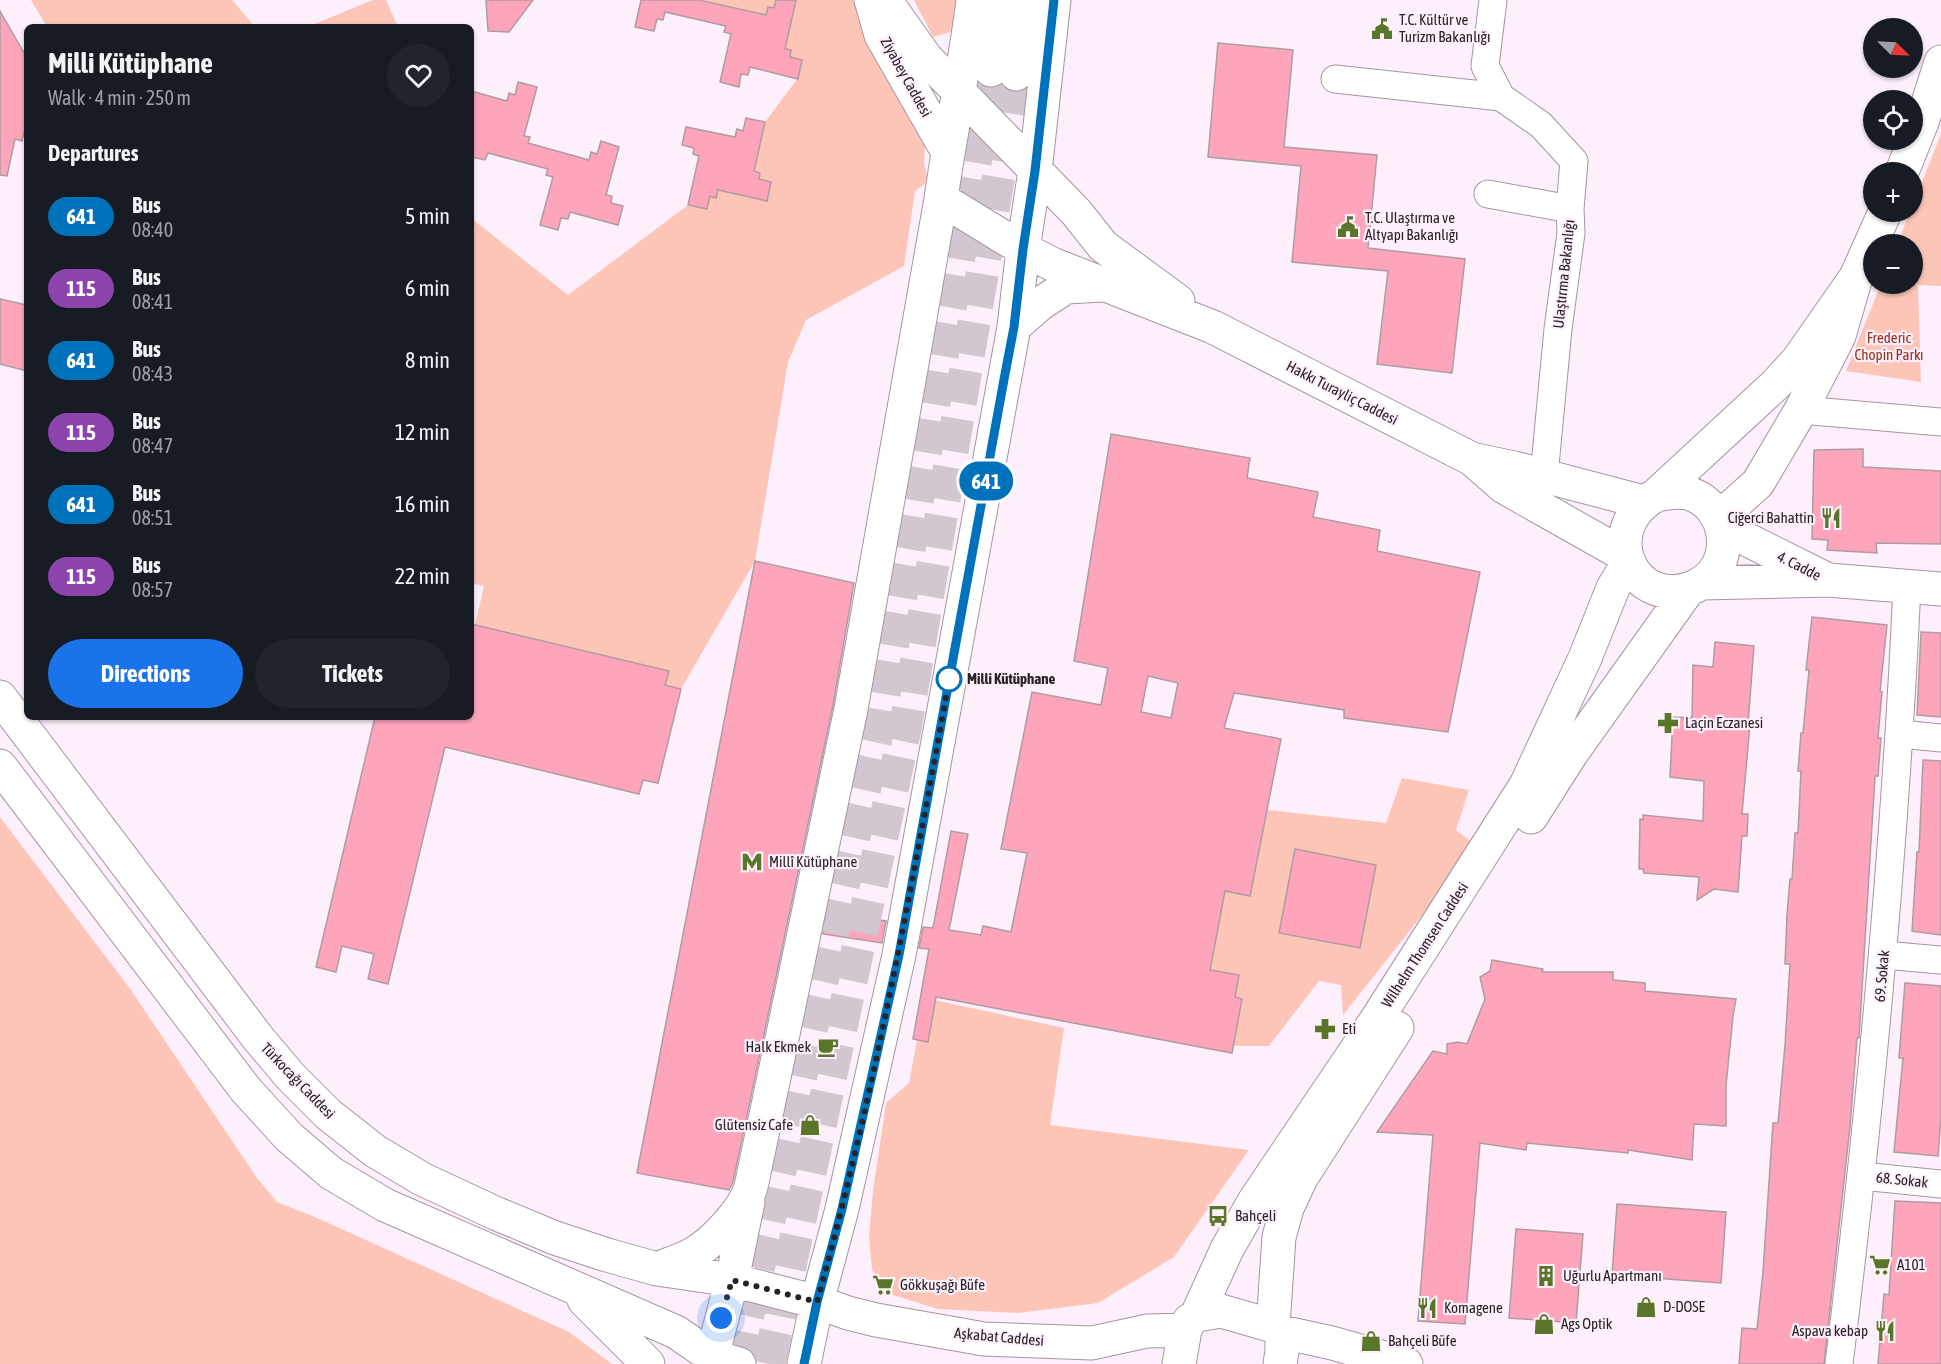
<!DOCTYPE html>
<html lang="en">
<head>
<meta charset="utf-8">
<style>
  body { margin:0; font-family:"Asap Condensed",sans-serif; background:#20242c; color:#f1f3f6; height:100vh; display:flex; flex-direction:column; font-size:22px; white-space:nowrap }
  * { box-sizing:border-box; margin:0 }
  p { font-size:20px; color:#9ea1a6 }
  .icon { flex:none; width:33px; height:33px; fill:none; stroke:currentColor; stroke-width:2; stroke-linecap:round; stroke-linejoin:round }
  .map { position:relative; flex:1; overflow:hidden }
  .panel { position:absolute; left:24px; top:24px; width:450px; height:696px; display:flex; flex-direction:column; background:#171b24; border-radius:9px; box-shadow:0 2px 4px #0004 }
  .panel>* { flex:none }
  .badge { padding:0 12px; border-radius:20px; font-size:21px; line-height:39px }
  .needle { width:39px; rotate:114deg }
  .buttons { position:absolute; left:1863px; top:18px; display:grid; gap:12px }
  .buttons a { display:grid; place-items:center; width:60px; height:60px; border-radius:50%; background:#171b24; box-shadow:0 2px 4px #0004; font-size:30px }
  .you { position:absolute; width:30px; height:30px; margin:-15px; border:4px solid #fff; border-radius:50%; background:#1a73e8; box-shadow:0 0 0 9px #1a73e833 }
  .map>.badge { position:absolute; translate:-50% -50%; box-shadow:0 0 0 3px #fff }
  h2 { padding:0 24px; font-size:22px; line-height:54px }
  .round { display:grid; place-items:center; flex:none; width:63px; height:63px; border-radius:32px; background:#20242c }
  .headline { display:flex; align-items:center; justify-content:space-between; height:102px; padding:0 24px }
  h1 { font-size:28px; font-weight:700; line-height:45px }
  .primary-button { display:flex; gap:12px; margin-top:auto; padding:12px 24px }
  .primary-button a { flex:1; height:69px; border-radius:36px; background:#1a73e8; color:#fff; font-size:24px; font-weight:700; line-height:69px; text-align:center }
  .primary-button a+a { background:#20242c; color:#f1f3f6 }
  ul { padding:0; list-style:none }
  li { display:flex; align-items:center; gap:18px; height:72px; padding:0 24px }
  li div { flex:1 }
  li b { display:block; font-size:22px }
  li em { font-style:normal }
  li .badge { min-width:66px; font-weight:700; text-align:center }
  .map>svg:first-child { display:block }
  .green { fill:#fdc5b8 }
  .building { fill:#fea5bc; stroke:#ae9ca0; stroke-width:1.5; fill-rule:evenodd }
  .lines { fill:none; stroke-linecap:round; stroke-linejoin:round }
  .major-tunnel { stroke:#d2c6d0; stroke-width:33; stroke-dasharray:33 16; stroke-linecap:butt }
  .minor-casing { stroke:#a496a1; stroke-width:29 }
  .major-casing { stroke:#a496a1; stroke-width:35 }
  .minor { stroke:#fff; stroke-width:27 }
  .major { stroke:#fff; stroke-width:33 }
  .line-casing { stroke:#fff; stroke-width:14 }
  .line { stroke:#0072bc; stroke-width:9 }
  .walk { stroke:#272226; stroke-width:6; stroke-dasharray:0 10.8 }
  .stop-dot { fill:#fff; stroke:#0072bc; stroke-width:3 }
  .labels { text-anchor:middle; stroke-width:4.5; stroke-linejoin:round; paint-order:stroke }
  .poi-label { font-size:15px; fill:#272226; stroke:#fdeffb; text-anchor:start }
  .street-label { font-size:15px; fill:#272226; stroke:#fdeffb }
  .park-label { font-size:15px; fill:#95311b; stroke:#fdeffb }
  .stop-label { font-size:15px; font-weight:bold; fill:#272226; stroke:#fdeffb; text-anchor:start }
</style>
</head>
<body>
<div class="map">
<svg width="1941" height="1364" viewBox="0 0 1941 1364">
  <rect width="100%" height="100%" fill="#fdeffb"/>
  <path class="green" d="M 31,0 L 232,0 L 255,27 L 47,27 Z
    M 373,0 L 386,0 L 398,27 L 307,27 Z
    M 705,0 L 776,0 L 774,8 L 766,15 L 705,1 Z
    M 795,0 L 881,0 L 925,146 L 924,163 L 928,181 L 915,191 L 904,266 L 806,320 L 788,362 L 755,561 L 681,689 L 665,685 L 669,672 L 475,625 L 484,586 L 471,583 L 471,218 L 568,295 L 688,205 L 707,209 L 710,196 L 716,198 L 718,190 L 767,201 L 771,182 L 759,179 L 760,173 L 754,171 L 765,122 L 798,78 L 802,60 L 790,57 L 791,51 L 785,49 Z
    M 914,0 L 962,0 L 958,30 L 933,37 Z
    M 1941,134 L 1941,286 L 1918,285 L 1921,382 L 1846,371 L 1881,284 L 1912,284 L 1912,244 L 1897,244 L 1910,212 L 1912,212 L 1913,205 Z
    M 1402,778 L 1469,790 L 1456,830 L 1477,846 L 1343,1015 L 1341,985 L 1319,981 L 1269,1046 L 1233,1046 L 1242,999 L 1235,997 L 1239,975 L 1196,967 L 1215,946 L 1220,917 L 1201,886 L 1250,895 L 1264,823 L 1242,805 L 1267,810 L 1386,823 Z
    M 0,817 L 131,990 L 257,1178 L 277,1202 L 315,1217 L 569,1332 L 612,1364 L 0,1364 Z
    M 925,998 L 1064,1028 L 1050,1125 L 1249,1150 L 1174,1257 L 1098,1303 L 1018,1313 L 938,1309 L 890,1294 L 872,1270 L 869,1237 L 873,1191 L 886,1103 L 909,1083 Z"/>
  <path class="building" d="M 486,0 L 533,0 L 509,32 L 488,31 Z
    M 641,0 L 699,0 L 766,15 L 768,7 L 774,8 L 776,0 L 796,0 L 785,49 L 791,50 L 790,57 L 802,60 L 798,79 L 750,67 L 748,75 L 741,74 L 739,87 L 720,82 L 731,34 L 724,32 L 726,26 L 665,12 L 663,20 L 657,19 L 654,31 L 635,27 Z
    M 0,11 L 27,58 L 27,120 L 22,141 L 15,139 L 7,176 L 0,175 Z
    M 1218,43 L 1293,50 L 1284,147 L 1377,155 L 1368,248 L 1465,259 L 1452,373 L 1377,364 L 1388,271 L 1292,262 L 1301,166 L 1208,157 Z
    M 518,82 L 537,87 L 524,136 L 530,137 L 528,143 L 589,160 L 591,152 L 597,154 L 601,141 L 619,147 L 606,195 L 612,196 L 611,203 L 623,206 L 618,225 L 570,212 L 568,219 L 561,218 L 558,230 L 540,225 L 553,177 L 546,175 L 548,169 L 488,153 L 485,160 L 471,157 L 471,91 L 507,101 L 509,93 L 515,95 Z
    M 746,118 L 765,122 L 754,171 L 760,173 L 759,179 L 771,182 L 767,201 L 718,190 L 716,198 L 710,196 L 707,209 L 688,205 L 699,156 L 693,154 L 694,148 L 682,145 L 686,127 L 735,137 L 737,129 L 743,131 Z
    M 0,299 L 27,305 L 27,371 L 0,364 Z
    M 1111,434 L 1250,458 L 1247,478 L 1318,492 L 1313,517 L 1380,530 L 1377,551 L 1480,572 L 1448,732 L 1344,718 L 1344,710 L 1234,693 L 1224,728 L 1281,739 L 1250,896 L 1225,891 L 1210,970 L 1239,975 L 1235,997 L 1242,999 L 1232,1053 L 936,997 L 928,1042 L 913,1039 L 929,949 L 919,948 L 923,927 L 933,928 L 951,831 L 968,834 L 949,930 L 981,935 L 983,926 L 1011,932 L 1027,853 L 1001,849 L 1032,692 L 1101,705 L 1108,668 L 1074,661 ZM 1148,676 L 1178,683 L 1171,718 L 1141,712 Z
    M 1863,449 L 1863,467 L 1941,471 L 1941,544 L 1876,543 L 1877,553 L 1827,550 L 1828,540 L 1812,539 L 1814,450 Z
    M 755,561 L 854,583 L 833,705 L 733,1182 L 729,1190 L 637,1173 Z
    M 1812,617 L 1887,625 L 1880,691 L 1882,692 L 1878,738 L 1881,738 L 1878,776 L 1875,776 L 1859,1038 L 1857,1038 L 1850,1126 L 1824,1364 L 1739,1364 L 1742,1328 L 1757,1329 L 1763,1272 L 1773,1123 L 1778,1123 L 1785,1045 L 1790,964 L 1785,964 L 1787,915 L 1790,879 L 1792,879 L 1795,833 L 1798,833 L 1801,771 L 1798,771 L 1801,733 L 1803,733 L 1809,670 L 1806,670 Z
    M 471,624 L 669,671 L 665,685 L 681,689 L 658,783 L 643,780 L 639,794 L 445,747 L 388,984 L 368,979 L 374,954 L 342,946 L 336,972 L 316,967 L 375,717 L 471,717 Z
    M 1921,632 L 1941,633 L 1941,717 L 1917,715 Z
    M 1715,642 L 1754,646 L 1748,724 L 1750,724 L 1742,814 L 1748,814 L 1747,836 L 1742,836 L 1738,892 L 1714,889 L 1697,900 L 1699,877 L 1644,873 L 1643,869 L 1639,869 L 1640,819 L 1643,820 L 1643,815 L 1703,821 L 1704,781 L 1670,777 L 1673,717 L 1692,718 L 1693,665 L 1713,667 Z
    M 1923,760 L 1941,761 L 1941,935 L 1912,931 L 1917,852 L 1919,852 Z
    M 1295,849 L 1376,865 L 1360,948 L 1279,933 Z
    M 827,913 L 886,921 L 882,943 L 823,934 Z
    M 1492,960 L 1543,969 L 1542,972 L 1613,972 L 1613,980 L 1645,983 L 1645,991 L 1736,999 L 1733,1016 L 1726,1086 L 1726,1126 L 1694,1124 L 1692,1160 L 1628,1150 L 1628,1153 L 1527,1143 L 1526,1150 L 1480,1143 L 1465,1324 L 1418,1321 L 1433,1135 L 1377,1132 L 1433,1051 L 1447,1054 L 1447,1044 L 1458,1042 L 1467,1044 L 1485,999 L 1480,977 L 1490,971 Z
    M 1905,983 L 1941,986 L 1941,1118 L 1938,1156 L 1894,1152 L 1903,1058 L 1899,1058 Z
    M 1895,1201 L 1941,1203 L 1941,1364 L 1878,1364 L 1884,1294 L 1889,1295 Z
    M 1617,1204 L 1726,1212 L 1721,1283 L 1612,1275 Z
    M 1516,1229 L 1583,1234 L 1576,1323 L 1509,1318 Z"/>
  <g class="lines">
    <path class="major-tunnel" d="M 737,1364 L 879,724 L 991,70
      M 769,1364 L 905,729 L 1016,74"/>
    <defs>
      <path id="minor" d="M 1493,0 L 1485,66 L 1501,97 L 1541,125 L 1574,161 L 1570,209 L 1571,233 L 1558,329 L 1544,476
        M 1335,79 L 1501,97
        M 1488,194 L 1570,209
        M 1801,410 L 1941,422
        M 1901,734 L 1941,738
        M 1884,955 L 1941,960
        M 1862,1176 L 1941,1184
        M 1839,1364 C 1871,1106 1895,847 1907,587"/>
      <path id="major" d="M 871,0 L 881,35 L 948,152
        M 885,0 L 926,58 L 1076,212 L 1103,246 L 1178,301
        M 991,70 L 998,0
        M 1016,74 L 1026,0
        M 1902,172 L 1922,122 L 1941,62
        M 941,199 L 1023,249 L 1052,264 L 1213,327 L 1472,459 L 1504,487 L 1626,556
        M 1014,327 L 1040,304 L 1066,287 L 1103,285
        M 1476,460 L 1514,468 L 1643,502
        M 1656,495 C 1667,493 1677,491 1688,493 C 1715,501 1728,529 1722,555 C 1719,568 1709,580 1696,586 C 1636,614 1593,531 1656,495 L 1776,384 L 1798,360 L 1856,277
        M 1718,519 L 1758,483 L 1801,410 L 1839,336 L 1856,277 L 1885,212
        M 1722,527 L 1826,579
        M 1702,583 L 1828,580 L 1941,589
        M 0,697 L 258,1038 L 291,1077 L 328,1114 L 375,1151 L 422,1179 L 495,1213 L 555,1238 L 607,1255 L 657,1269 L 732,1280 L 817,1302 L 848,1313 L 876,1320 L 984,1339 L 1092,1343 L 1147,1331 L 1185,1330
        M 0,766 L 246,1090 L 289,1137 L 331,1173 L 385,1205 L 676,1332 L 711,1356 L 739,1364
        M 1531,817 L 1571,754 L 1688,590
        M 657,1269 C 669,1264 682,1260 693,1254 C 714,1242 744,1210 751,1187 L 851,709 L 941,199 C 950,133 965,67 973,0
        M 584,1300 L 648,1364
        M 1197,1315 L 1227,1249 L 1255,1200 L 1375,1022 L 1526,785 L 1585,658 L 1613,588 L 1629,562
        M 1273,1326 L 1279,1237 L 1287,1208 L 1301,1178 L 1397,1028
        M 710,1364 L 732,1280 L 748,1202
        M 804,1364 L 817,1302 L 842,1209 L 899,955 L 1014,327 L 1023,249 L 1035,171 L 1054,0
        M 1179,1364 L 1185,1330 L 1189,1321 L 1197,1315 L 1221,1311 L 1273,1326 L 1282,1332 L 1332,1343 L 1406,1364
        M 1280,1364 L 1282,1351 L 1282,1332"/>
    </defs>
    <use href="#minor" class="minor-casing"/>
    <use href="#major" class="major-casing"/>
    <use href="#minor" class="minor"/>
    <use href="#major" class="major"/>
  </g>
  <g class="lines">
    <defs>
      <path id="line" d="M 804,1364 L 817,1302 L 842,1209 L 899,955 L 1005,374 L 1014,327 L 1023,249 L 1035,171 L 1054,0"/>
    </defs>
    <use href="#line" class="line-casing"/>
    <use href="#line" class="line"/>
    <path class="walk" d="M 721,1318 L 732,1280 L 817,1302 C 874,1096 912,885 950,675 L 949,679"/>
  </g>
  <defs>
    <symbol id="civic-bare" viewBox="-9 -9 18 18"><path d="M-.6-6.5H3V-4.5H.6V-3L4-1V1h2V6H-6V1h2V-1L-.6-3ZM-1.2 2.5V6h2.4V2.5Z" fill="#597528" stroke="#fdeffb" stroke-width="2.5" paint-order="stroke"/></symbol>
    <symbol id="restaurant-bare" viewBox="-9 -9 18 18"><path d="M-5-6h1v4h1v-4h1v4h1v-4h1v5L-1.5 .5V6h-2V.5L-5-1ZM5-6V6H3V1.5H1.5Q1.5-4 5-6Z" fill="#597528" stroke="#fdeffb" stroke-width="2.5" paint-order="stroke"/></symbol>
    <symbol id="pharmacy-bare" viewBox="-9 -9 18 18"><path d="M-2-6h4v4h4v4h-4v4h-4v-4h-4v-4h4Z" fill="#597528" stroke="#fdeffb" stroke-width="2.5" paint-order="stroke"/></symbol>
    <symbol id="metro-bare" viewBox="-9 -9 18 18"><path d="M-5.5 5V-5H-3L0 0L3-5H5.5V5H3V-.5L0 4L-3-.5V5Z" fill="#597528" stroke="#fdeffb" stroke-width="2.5" paint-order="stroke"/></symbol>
    <symbol id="cafe-bare" viewBox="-9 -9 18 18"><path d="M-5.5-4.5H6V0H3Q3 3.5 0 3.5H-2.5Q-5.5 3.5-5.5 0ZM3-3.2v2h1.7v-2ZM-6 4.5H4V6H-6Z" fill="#597528" stroke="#fdeffb" stroke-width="2.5" paint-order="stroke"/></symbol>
    <symbol id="shop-bare" viewBox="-9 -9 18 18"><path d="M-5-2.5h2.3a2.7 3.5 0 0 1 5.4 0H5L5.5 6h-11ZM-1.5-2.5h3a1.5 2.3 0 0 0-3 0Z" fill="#597528" stroke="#fdeffb" stroke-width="2.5" paint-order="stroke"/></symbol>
    <symbol id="bus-bare" viewBox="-9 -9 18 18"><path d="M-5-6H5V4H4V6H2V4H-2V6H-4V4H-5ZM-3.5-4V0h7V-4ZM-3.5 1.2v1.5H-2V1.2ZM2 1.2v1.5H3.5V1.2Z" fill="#597528" stroke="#fdeffb" stroke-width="2.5" paint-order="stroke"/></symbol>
    <symbol id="supermarket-bare" viewBox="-9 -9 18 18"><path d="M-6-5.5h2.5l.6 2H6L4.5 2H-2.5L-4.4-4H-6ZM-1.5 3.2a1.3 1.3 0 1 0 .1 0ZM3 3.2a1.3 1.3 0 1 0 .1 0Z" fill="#597528" stroke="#fdeffb" stroke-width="2.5" paint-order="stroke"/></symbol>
    <symbol id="building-bare" viewBox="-9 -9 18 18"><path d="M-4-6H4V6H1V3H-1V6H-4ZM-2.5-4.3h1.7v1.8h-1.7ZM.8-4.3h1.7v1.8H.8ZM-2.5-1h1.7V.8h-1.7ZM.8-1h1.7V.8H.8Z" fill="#597528" stroke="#fdeffb" stroke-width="2.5" paint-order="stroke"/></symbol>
  </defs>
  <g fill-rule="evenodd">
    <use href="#civic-bare" x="1367" y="14" width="30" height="30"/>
    <use href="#civic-bare" x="1333" y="212" width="30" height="30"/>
    <use href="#restaurant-bare" x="1816" y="503" width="30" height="30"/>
    <use href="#pharmacy-bare" x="1653" y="708" width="30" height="30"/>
    <use href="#metro-bare" x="737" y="847" width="30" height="30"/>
    <use href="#pharmacy-bare" x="1310" y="1014" width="30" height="30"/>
    <use href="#cafe-bare" x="813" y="1032" width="30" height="30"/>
    <use href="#shop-bare" x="795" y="1110" width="30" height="30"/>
    <use href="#bus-bare" x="1203" y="1201" width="30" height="30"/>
    <use href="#supermarket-bare" x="1865" y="1250" width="30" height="30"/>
    <use href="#building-bare" x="1531" y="1261" width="30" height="30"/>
    <use href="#supermarket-bare" x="868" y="1270" width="30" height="30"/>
    <use href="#shop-bare" x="1631" y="1292" width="30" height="30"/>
    <use href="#restaurant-bare" x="1412" y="1293" width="30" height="30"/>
    <use href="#shop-bare" x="1529" y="1309" width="30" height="30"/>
    <use href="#restaurant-bare" x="1870" y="1316" width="30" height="30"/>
    <use href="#shop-bare" x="1356" y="1326" width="30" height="30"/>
  </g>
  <circle class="stop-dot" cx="949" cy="679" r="12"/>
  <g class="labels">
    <g class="poi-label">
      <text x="1399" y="25">T.C. Kültür ve<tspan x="1399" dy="17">Turizm Bakanlığı</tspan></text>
      <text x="1365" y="223">T.C. Ulaştırma ve<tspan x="1365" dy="17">Altyapı Bakanlığı</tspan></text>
      <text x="1814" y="523" text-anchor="end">Ciğerci Bahattin</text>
      <text x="1685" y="728">Laçin Eczanesi</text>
      <text x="769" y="867">Millî Kütüphane</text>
      <text x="1342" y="1034">Eti</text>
      <text x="811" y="1052" text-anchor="end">Halk Ekmek</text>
      <text x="793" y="1130" text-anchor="end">Glütensiz Cafe</text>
      <text x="1235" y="1221">Bahçeli</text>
      <text x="1897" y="1270">A101</text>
      <text x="1563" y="1281">Uğurlu Apartmanı</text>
      <text x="900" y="1290">Gökkuşağı Büfe</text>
      <text x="1663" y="1312">D-DOSE</text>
      <text x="1444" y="1313">Komagene</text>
      <text x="1561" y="1329">Ags Optik</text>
      <text x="1868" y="1336" text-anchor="end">Aspava kebap</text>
      <text x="1388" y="1346">Bahçeli Büfe</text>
    </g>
    <g class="street-label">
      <text transform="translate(906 77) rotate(61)" y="5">Ziyabey Caddesi</text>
      <text transform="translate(1564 274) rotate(-84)" y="5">Ulaştırma Bakanlığı</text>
      <text transform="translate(1342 393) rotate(27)" y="5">Hakkı Turayliç Caddesi</text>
      <text transform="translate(1799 566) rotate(27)" y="5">4. Cadde</text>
      <text transform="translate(1425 945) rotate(-57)" y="5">Wilhelm Thomsen Caddesi</text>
      <text transform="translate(1882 976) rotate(-85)" y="5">69. Sokak</text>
      <text transform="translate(298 1081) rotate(46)" y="5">Türkocağı Caddesi</text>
      <text transform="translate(1902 1180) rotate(6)" y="5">68. Sokak</text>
      <text transform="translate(999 1337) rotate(5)" y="5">Aşkabat Caddesi</text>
    </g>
    <g class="park-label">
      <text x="1889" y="343">Frederic<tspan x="1889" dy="17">Chopin Parkı</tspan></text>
    </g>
    <g class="stop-label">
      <text x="967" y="684">Milli Kütüphane</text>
    </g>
  </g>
</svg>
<div class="buttons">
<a><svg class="needle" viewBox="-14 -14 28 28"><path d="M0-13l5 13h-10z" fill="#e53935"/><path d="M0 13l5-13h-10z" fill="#9ea1a6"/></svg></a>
<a><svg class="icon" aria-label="locate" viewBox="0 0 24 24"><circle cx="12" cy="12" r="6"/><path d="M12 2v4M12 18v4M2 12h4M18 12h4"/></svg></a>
<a>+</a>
<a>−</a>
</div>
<div class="you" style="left:721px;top:1318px"></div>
<b class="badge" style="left:986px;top:481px;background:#0072bc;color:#fff">641</b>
<section class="panel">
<div class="headline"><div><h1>Milli Kütüphane</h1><p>Walk · 4 min · 250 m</p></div><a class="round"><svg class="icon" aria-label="heart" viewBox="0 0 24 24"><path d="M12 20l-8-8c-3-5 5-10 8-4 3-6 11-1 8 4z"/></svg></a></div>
<h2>Departures</h2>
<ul>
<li><span class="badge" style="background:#0072bc;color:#fff">641</span><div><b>Bus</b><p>08:40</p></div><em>5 min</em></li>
<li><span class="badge" style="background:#8e44ad;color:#fff">115</span><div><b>Bus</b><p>08:41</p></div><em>6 min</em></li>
<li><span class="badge" style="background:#0072bc;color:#fff">641</span><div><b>Bus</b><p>08:43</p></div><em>8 min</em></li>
<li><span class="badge" style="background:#8e44ad;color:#fff">115</span><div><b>Bus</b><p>08:47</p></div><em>12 min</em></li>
<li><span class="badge" style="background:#0072bc;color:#fff">641</span><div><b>Bus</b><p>08:51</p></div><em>16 min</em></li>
<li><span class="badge" style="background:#8e44ad;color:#fff">115</span><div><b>Bus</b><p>08:57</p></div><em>22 min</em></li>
</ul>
<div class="primary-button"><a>Directions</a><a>Tickets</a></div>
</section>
</div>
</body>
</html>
